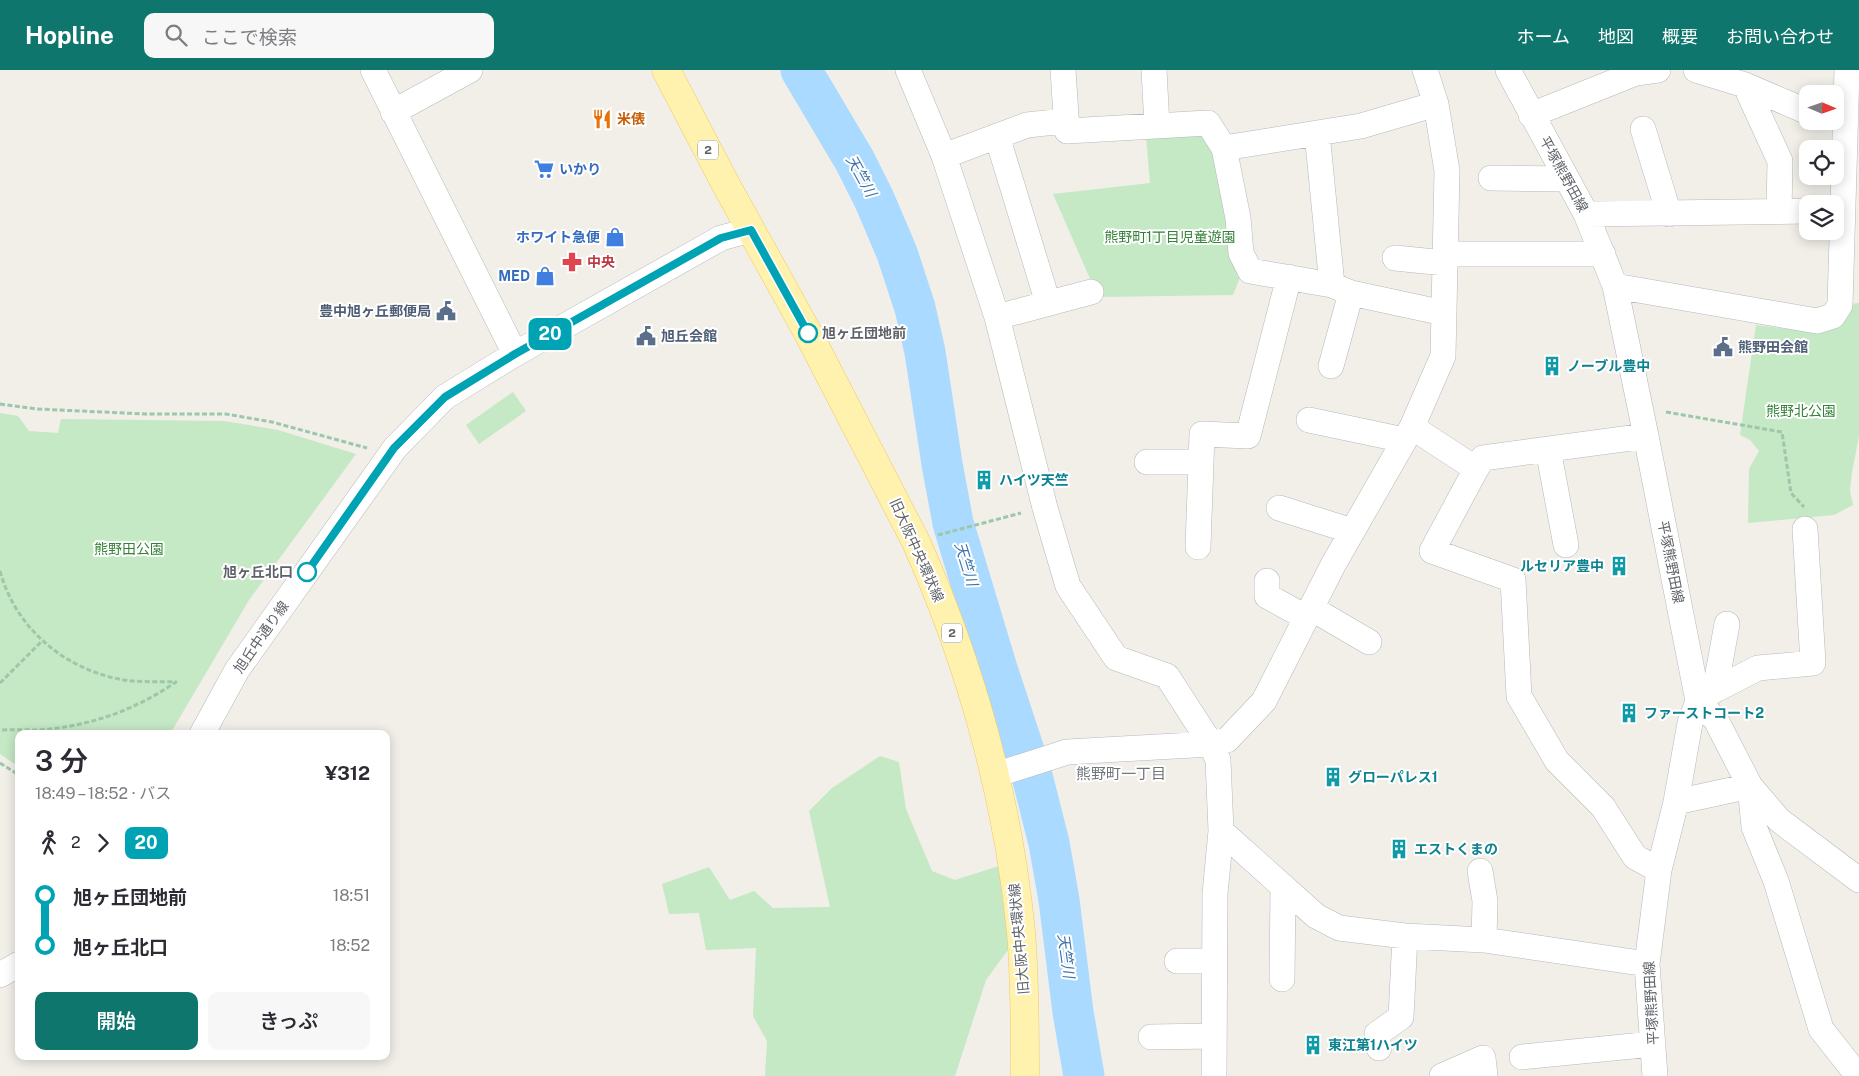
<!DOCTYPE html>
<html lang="ja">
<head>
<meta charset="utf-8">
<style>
  body { margin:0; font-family:"Public Sans","Noto Sans JP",sans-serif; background:#f7f7f7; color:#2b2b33; height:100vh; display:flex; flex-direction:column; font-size:19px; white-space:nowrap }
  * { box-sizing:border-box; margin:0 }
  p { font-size:16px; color:#7c7c81 }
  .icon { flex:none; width:28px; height:28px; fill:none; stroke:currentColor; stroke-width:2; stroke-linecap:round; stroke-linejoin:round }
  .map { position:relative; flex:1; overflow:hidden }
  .panel { position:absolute; left:15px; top:660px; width:375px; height:330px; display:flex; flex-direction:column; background:#fff; border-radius:10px; box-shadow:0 2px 12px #0003 }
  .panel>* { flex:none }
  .badge { padding:0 10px; border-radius:8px; font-size:18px; line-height:32px }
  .needle { width:32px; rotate:92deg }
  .fabs { position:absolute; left:1799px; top:15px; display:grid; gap:10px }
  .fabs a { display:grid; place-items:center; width:45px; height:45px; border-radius:10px; background:#fff; box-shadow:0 2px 12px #0003; font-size:25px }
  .map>.badge { position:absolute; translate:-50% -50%; box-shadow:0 0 0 2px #fff }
  .legs { display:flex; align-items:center; gap:8px; height:55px; padding:0 20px; font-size:16px }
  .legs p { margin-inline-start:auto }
  .overview { display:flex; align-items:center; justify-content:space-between; height:85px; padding:0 20px }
  h1 { font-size:28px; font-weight:600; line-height:38px }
  .button { display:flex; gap:10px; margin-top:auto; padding:10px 20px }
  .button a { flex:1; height:58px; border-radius:10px; background:#0f766e; color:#fff; font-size:20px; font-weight:600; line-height:58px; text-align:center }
  .button a+a { background:#f7f7f7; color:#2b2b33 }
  ul { padding:0 20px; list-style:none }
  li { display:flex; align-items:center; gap:18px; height:50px; font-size:19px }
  li i { display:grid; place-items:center; width:8px; height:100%; margin:0 6px; background:currentColor }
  li i::after { content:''; width:12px; height:12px; margin:-6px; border:4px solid; border-radius:50%; background:#fff }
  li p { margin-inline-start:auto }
  li:first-child i { background:linear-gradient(#0000 50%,currentColor 0) }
  li:last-child i { background:linear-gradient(currentColor 50%,#0000 0) }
  header { display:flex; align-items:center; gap:30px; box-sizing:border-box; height:70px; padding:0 25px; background:#0f766e; color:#fff }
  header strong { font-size:24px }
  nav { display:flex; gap:28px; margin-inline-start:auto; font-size:18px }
  .search { width:350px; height:45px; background:#f7f7f7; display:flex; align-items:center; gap:12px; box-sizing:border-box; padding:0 18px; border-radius:10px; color:#7c7c81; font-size:19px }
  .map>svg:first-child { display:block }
  .green { fill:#c5e8c5 }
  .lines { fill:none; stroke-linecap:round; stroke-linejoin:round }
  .river { stroke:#aadaff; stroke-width:41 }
  .minor-casing { stroke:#b5b8bc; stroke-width:26 }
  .major-casing { stroke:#f2c960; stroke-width:29 }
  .path { stroke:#9cc7a9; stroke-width:3; stroke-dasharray:5 2.5; stroke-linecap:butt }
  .minor { stroke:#fff; stroke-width:25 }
  .major { stroke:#fff2af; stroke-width:28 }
  .line-1-casing { stroke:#fff; stroke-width:11 }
  .line-1 { stroke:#00a3b4; stroke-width:8 }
  .stop-1-dot { fill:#fff; stroke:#00a3b4; stroke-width:2.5 }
  .labels { text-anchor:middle; stroke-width:4; stroke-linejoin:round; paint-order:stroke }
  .shield { fill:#fff; stroke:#8f9295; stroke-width:1 }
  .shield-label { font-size:12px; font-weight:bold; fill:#5f6368 }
  .food-label { font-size:14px; font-weight:bold; fill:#c56008; stroke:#fff; text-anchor:start }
  .shop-label { font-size:14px; font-weight:bold; fill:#366cbe; stroke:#fff; text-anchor:end }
  .street-label { font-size:14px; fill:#5f6368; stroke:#fff }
  .park-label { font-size:14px; fill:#348238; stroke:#fff }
  .health-label { font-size:14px; font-weight:bold; fill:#be3a42; stroke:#fff; text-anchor:start }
  .service-label { font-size:14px; font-weight:bold; fill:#4e5e75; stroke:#fff; text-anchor:start }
  .stop-label { font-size:14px; font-weight:bold; fill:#5f6368; stroke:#fff; text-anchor:start }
  .culture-label { font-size:14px; font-weight:bold; fill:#0d838f; stroke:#fff; text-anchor:start }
  .water-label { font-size:15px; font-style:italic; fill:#4174aa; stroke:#fff }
  .neighbourhood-label { font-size:15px; fill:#70757a; stroke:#fff }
</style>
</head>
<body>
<header>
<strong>Hopline</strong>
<div class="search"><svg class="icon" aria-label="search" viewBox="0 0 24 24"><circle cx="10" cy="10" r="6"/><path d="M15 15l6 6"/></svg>ここで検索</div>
<nav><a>ホーム</a><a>地図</a><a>概要</a><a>お問い合わせ</a></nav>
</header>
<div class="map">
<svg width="1859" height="1006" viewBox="0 0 1859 1006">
  <rect width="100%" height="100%" fill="#f1efe8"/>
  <path class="green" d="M 1197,60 L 1215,86 L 1241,205 L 1233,225 L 1098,227 L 1053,124 L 1150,113 L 1146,67 Z
    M 1859,233 L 1859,366 L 1852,402 L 1850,421 L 1853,435 L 1834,445 L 1748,453 L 1749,399 L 1759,381 L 1750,370 L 1740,365 L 1756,255 L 1820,263 L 1843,252 L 1850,234 Z
    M 513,322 L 526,341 L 479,374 L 466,355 Z
    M 0,343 L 18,346 L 29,361 L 58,363 L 61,349 L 224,351 L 278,360 L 356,384 L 249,530 L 170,664 L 19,664 L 19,697 L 0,684 Z
    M 880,686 L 899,692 L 906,739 L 932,801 L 955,810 L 999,796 L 1010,877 L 986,910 L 955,1006 L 765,1006 L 767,971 L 753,946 L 756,878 L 706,880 L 699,843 L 669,844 L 662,814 L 709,797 L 730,830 L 754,821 L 773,838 L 830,837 L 809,741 L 832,718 Z"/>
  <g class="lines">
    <path class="river" d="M 801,0 L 855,91 L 874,129 L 897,183 L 915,238 L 925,282 L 942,394 L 953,453 L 997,599 L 1031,702 L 1049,773 L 1059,830 L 1073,942 L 1084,1006"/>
    <defs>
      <path id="minor" d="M 373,0 L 515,284
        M 908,0 L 944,86 L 997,247 L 1045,438 L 1068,516 L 1116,588 L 1167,606 L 1211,674 L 1218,690 L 1221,761 L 1215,824 L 1214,1006
        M 1063,0 L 1067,61 L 1208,53 L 1224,78 L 1238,148 L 1241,183 L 1250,201 L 1332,215 L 1351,223 L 1444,243
        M 1154,0 L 1157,56
        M 1508,0 L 1586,144 L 1615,216 L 1646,366 L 1698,631 L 1690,653 L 1676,732 L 1659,800 L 1647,894 L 1655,1006
        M 1696,0 L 1745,15 L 1808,42
        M 1745,15 L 1780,91 L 1779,141
        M 393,42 L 470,0
        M 1531,45 L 1636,3 L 1658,0
        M 1643,59 L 1669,144
        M 1317,63 L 1332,215
        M 997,66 L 1048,233
        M 1224,78 L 1361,56 L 1436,34
        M 944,86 L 1027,55 L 1065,51
        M 1491,108 L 1567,109
        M 1586,144 L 1808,141
        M 1445,184 L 1603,184
        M 1395,188 L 1445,193
        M 1615,216 L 1817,251 L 1833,246 L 1840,235 L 1847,0
        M 997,247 L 1091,222
        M 1331,296 L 1351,223
        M 1309,350 L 1404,370
        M 1412,357 L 1476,399
        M 1646,366 L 1483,388 L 1476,399 L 1432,481 L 1513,510 L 1519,626 L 1557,691 L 1603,737 L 1635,787 L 1659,800
        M 1548,379 L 1566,475
        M 1147,392 L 1201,392
        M 1279,438 L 1352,461
        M 1805,459 L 1813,593 L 1758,598 L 1715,620 L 1698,631 L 1716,650 L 1750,716 L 1779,750 L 1859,810
        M 1198,477 L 1202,364 L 1248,366 L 1289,207
        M 1267,511 L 1267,526 L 1307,548
        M 1311,538 L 1369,572
        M 1715,620 L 1727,554
        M 202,664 L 237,600 L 395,378 L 445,327 L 515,284 L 721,168 L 751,160
        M 995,705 L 1067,682 L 1211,674 L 1227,670 L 1264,631 L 1333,495 L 1412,357 L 1443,286 L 1447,101 L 1436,34 L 1425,0
        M 1676,732 L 1750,716 L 1754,757 L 1776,811 L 1821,959 L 1858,1006
        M 1221,761 L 1316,846 L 1339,858 L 1405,866 L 1484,870 L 1647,894
        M 1480,801 L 1485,831 L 1484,870
        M 1177,891 L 1214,891
        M 0,905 L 19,894
        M 1282,909 L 1283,816
        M 1151,967 L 1213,966
        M 1379,978 L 1377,964 L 1401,947 L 1405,866
        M 1522,987 L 1653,974
        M 1442,1006 L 1483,988 L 1485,1006"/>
      <path id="major" d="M 666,0 L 725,113 L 808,263 L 916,472 C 971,595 1008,729 1021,862 C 1025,910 1025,958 1025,1006"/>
    </defs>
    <use href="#minor" class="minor-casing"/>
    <use href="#major" class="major-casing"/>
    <path class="path" d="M 0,334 L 37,339 L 146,344 L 226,344 L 272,352 L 367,378
      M 1666,342 L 1782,362 L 1791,423 L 1804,437
      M 938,465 L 1021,443
      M 0,501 C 15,557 63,598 119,609 C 137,613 157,611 176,612 C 138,638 96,654 50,659 C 34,661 17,659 0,660
      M 0,613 L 42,571
      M 0,693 L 19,705"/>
    <use href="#minor" class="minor"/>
    <use href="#major" class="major"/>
  </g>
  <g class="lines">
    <defs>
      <path id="line-1" d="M 307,502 L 394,378 L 445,327 L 515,284 L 721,168 L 751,160 L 808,263"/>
    </defs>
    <use href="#line-1" class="line-1-casing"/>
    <use href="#line-1" class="line-1"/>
  </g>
  <defs>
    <symbol id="restaurant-bare" viewBox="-9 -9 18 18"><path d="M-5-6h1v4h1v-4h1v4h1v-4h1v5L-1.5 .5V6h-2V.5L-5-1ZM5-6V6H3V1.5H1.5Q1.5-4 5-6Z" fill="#e8710a" stroke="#fff" stroke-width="2.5" paint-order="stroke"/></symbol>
    <symbol id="supermarket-bare" viewBox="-9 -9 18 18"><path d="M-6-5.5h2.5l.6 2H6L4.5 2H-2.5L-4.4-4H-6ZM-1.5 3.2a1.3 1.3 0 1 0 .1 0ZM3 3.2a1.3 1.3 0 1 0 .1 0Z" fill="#3f7fe0" stroke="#fff" stroke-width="2.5" paint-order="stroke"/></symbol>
    <symbol id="shop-bare" viewBox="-9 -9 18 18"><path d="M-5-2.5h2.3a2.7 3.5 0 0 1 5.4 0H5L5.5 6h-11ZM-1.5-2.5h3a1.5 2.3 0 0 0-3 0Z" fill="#3f7fe0" stroke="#fff" stroke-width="2.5" paint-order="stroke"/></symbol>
    <symbol id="pharmacy-bare" viewBox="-9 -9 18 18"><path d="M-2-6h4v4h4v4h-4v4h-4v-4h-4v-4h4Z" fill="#e0444e" stroke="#fff" stroke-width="2.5" paint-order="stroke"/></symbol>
    <symbol id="civic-bare" viewBox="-9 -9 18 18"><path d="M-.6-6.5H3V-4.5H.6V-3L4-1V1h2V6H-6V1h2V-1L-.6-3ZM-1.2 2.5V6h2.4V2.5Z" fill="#5c6f8a" stroke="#fff" stroke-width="2.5" paint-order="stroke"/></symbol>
    <symbol id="building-bare" viewBox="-9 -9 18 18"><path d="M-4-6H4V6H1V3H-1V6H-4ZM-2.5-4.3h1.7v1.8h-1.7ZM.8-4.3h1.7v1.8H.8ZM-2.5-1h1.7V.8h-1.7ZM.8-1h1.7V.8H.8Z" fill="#0f9aa8" stroke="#fff" stroke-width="2.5" paint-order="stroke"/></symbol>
  </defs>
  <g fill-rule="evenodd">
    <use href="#restaurant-bare" x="588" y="35" width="28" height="28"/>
    <use href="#supermarket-bare" x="530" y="85" width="28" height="28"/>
    <use href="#shop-bare" x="601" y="153" width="28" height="28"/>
    <use href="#pharmacy-bare" x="558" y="178" width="28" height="28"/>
    <use href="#shop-bare" x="531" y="192" width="28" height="28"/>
    <use href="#civic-bare" x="432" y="227" width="28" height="28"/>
    <use href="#civic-bare" x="632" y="252" width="28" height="28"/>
    <use href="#civic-bare" x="1709" y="263" width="28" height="28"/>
    <use href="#building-bare" x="1538" y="282" width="28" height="28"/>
    <use href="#building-bare" x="970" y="396" width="28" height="28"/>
    <use href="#building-bare" x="1605" y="482" width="28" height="28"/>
    <use href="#building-bare" x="1615" y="629" width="28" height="28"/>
    <use href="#building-bare" x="1319" y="693" width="28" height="28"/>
    <use href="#building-bare" x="1385" y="765" width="28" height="28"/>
    <use href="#building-bare" x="1299" y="961" width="28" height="28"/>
  </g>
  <g class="stop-1-dot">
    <circle cx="808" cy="263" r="9"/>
    <circle cx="307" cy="502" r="9"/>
  </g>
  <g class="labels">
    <g class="shield">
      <rect x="698" y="70.5" width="20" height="19" rx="4"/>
      <rect x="942" y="553.5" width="20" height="19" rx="4"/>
    </g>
    <g class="shield-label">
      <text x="708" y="84">2</text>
      <text x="952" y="567">2</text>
    </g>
    <g class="food-label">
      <text x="617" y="54">米俵</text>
    </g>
    <g class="shop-label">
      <text x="559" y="104" text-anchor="start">いかり</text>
      <text x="600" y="172">ホワイト急便</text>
      <text x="530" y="211">MED</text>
    </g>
    <g class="street-label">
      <text transform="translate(1564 104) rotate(61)" y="5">平塚熊野田線</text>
      <text transform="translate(917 480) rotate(66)" y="5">旧大阪中央環状線</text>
      <text transform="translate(1671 492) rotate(79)" y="5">平塚熊野田線</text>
      <text transform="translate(261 567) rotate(-55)" y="5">旭丘中通り線</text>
      <text transform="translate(1019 869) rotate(-95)" y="5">旧大阪中央環状線</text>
      <text transform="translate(1651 933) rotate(-93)" y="5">平塚熊野田線</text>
    </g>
    <g class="park-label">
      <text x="1170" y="172">熊野町1丁目児童遊園</text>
      <text x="1801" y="346">熊野北公園</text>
      <text x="129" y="484">熊野田公園</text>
    </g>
    <g class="health-label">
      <text x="587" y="197">中央</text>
    </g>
    <g class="service-label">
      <text x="431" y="246" text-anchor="end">豊中旭ヶ丘郵便局</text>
      <text x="661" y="271">旭丘会館</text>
      <text x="1738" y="282">熊野田会館</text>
    </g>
    <g class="stop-label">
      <text x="822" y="268">旭ヶ丘団地前</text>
      <text x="293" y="507" text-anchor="end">旭ヶ丘北口</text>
    </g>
    <g class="culture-label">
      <text x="1567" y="301">ノーブル豊中</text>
      <text x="999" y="415">ハイツ天竺</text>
      <text x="1604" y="501" text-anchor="end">ルセリア豊中</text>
      <text x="1644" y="648">ファーストコート2</text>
      <text x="1348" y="712">グローパレス1</text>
      <text x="1414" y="784">エストくまの</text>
      <text x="1328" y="980">東江第1ハイツ</text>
    </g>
    <g class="water-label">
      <text transform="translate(861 106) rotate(61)" y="5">天竺川</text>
      <text transform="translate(966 494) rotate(73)" y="5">天竺川</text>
      <text transform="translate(1066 886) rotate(82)" y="5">天竺川</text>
    </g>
    <g class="neighbourhood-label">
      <text x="1121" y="709">熊野町一丁目</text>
    </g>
  </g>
</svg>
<div class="fabs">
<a><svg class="needle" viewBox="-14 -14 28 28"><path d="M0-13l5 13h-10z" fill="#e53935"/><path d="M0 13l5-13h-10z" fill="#7c7c81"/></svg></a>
<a><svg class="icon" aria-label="locate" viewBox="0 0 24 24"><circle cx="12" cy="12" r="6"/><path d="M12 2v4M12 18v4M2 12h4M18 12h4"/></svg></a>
<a><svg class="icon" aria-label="layers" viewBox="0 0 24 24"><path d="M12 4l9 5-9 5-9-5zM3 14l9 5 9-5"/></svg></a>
</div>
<b class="badge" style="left:550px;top:264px;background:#00a3b4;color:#fff">20</b>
<section class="panel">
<div class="overview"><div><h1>3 分</h1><p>18:49 – 18:52 · バス</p></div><b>¥312</b></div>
<div class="legs"><svg class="icon" aria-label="walk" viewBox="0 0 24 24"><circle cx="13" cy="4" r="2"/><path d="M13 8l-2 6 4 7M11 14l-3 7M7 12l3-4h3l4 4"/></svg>2<svg class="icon" aria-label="forward" viewBox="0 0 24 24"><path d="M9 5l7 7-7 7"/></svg><b class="badge" style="background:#00a3b4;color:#fff">20</b></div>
<ul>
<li><i style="color:#00a3b4"></i><b>旭ヶ丘団地前</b><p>18:51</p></li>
<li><i style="color:#00a3b4"></i><b>旭ヶ丘北口</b><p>18:52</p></li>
</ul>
<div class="button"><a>開始</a><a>きっぷ</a></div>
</section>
</div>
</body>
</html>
